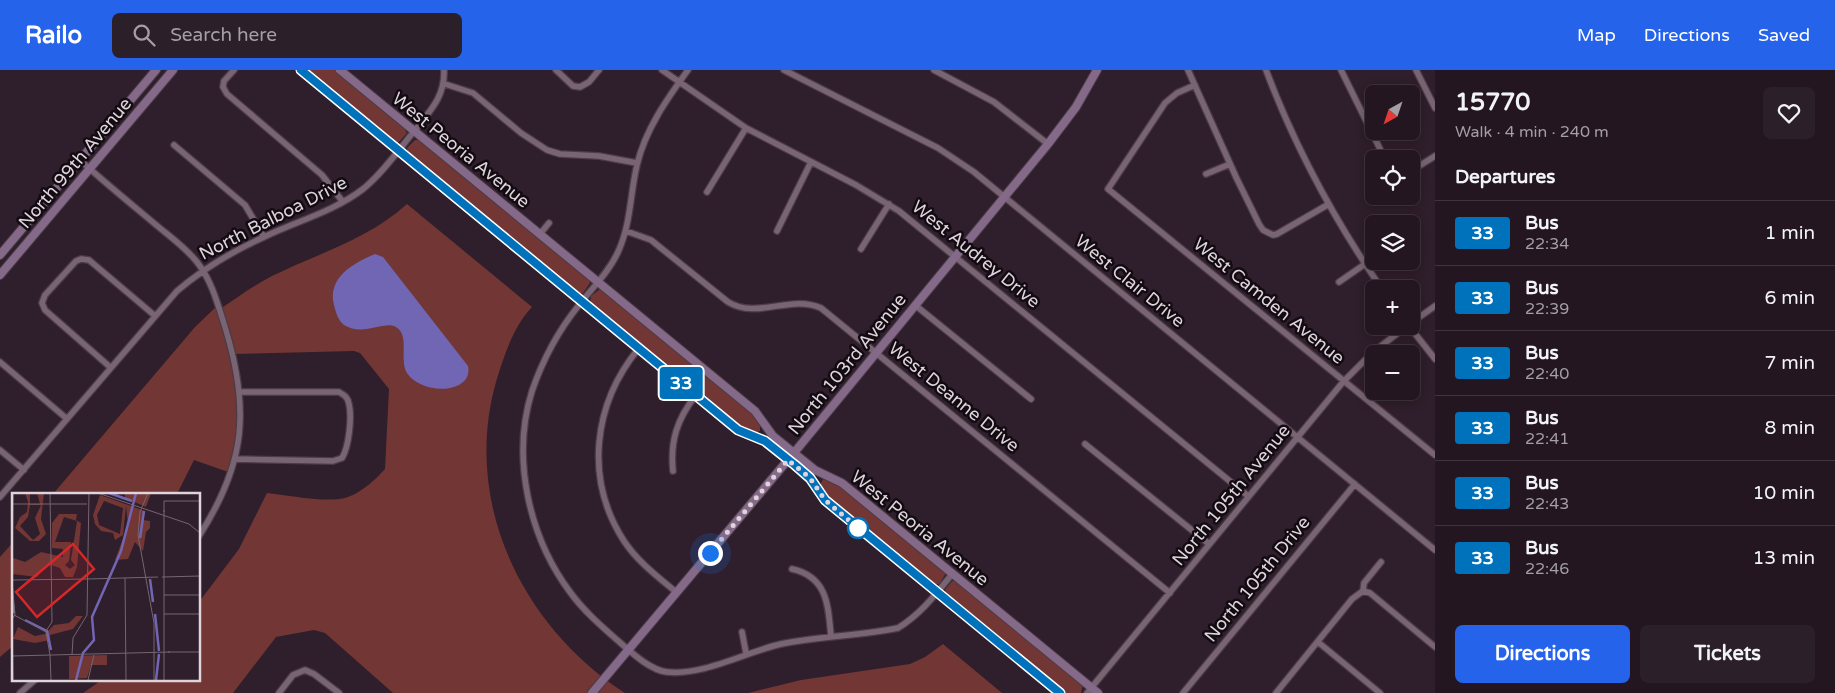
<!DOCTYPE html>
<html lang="en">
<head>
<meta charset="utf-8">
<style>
  body { margin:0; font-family:"Varela Round",sans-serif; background:#2b1f29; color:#f1f3f6; height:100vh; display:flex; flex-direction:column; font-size:19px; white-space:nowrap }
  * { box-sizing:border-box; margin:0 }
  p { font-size:16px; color:#a39fa5 }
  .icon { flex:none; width:28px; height:28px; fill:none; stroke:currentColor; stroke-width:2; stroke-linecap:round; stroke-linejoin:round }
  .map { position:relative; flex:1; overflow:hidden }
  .details { display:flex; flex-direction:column; background:#231620; width:400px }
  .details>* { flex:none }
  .badge { padding:0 10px; border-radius:4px; font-size:18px; line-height:32px }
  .needle { width:32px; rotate:220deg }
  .buttons { position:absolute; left:1365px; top:15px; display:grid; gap:10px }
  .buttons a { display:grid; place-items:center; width:55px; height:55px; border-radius:8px; background:#231620; box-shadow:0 2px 12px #0003,0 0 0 1px #40353e; font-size:25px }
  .you { position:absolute; width:25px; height:25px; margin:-12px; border:4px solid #fff; border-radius:50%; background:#1a73e8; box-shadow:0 0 0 8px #1a73e833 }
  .map>.badge { position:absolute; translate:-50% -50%; box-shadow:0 0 0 2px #fff }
  h2 { padding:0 20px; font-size:19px; line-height:45px }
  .round { display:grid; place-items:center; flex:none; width:52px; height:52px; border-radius:8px; background:#2b1f29 }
  .summary { display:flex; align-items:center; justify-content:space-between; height:85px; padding:0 20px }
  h1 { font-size:24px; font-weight:800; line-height:38px }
  .cta { display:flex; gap:10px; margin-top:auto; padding:10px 20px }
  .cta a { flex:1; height:58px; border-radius:8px; background:#2563eb; color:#fff; font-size:20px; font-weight:800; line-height:58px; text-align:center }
  .cta a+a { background:#2b1f29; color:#f1f3f6 }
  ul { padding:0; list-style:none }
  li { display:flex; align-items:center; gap:15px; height:65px; padding:0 20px; border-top:1px solid #40353e }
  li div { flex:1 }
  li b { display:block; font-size:19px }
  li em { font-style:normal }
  li .badge { min-width:55px; font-weight:700; text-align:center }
  header { display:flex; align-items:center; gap:30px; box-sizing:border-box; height:70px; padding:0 25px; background:#2563eb; color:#fff }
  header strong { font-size:24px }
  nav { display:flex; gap:28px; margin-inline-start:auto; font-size:18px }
  .search { width:350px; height:45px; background:#2b1f29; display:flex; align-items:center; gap:12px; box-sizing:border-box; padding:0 18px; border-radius:8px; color:#a39fa5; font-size:19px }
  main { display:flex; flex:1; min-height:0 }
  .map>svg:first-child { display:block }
  .green { fill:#723634 }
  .water { fill:#7066b3 }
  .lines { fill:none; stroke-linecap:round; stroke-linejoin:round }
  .street-casing { stroke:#4b3c47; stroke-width:8 }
  .secondary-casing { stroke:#4b3c47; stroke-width:10 }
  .street { stroke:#796474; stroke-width:5.5 }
  .secondary { stroke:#846989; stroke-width:8 }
  .line-casing { stroke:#fff; stroke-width:11 }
  .line { stroke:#0072bc; stroke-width:8 }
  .walk { stroke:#dfd3dc; stroke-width:5; stroke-dasharray:0 9 }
  .stop-dot { fill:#fff; stroke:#0072bc; stroke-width:2.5 }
  .labels { text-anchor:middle; stroke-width:5; stroke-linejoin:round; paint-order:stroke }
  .street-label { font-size:18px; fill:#dfd3dc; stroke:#120b11 }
  .inset-river { fill:none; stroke:#7066b3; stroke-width:2.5 }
  .inset-road { fill:none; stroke:#756672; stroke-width:1 }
  .view { fill:#d62828; fill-opacity:0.15; stroke:#d62828; stroke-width:2.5 }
  .inset-edge { fill:none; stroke:#dfd3dc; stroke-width:2.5 }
</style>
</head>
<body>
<header>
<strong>Railo</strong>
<div class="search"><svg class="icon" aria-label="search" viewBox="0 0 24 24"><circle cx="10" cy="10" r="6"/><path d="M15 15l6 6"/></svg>Search here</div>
<nav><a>Map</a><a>Directions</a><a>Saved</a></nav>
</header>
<main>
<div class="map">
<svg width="1435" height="623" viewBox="0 0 1435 623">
  <rect width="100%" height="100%" fill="#2f1e2b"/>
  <path class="green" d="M 305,0 L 335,0 L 402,55 L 407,63 L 398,73 L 394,73 Z
    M 415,70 L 420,70 L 589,209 L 590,213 L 583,223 L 579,224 L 408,84 L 407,78 Z
    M 407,134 L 532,237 C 513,257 504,286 496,312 C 462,433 522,556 625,623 L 393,623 L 325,563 L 314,560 L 276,567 L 233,623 L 83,623 L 103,609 L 199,609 L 199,532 L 239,479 L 267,423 C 288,425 329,434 348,427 C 362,422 376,409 385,399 L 389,319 L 360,283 L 354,281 L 233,284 L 242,337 L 231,403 L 194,390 L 177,424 L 53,424 L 195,257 L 218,235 L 220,239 C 237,228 254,215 272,206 C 319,183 367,170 407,134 Z
    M 600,219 L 753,343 L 760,354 L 760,361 L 754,363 L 743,359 L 590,234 L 591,226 Z
    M 823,409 L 835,412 L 946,503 L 940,513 L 934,516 L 827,429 L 819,417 Z
    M 14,471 L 14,575 L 0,587 L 0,487 Z
    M 952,511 L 956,511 L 1083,615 L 1081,623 L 1064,623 L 946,526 L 945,520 Z
    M 943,574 L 1002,623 L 748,623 L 801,610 L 910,594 L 925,587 Z"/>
  <path class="water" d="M 375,184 L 383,187 L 468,296 C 474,324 422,326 407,303 C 399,290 410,265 396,257 C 385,250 363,267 344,255 C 338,250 336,243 334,235 C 327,208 353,193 375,184 Z"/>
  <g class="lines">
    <defs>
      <path id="street" d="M 234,0 L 224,11 L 223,17 L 227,24 L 322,105 L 343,132
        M 556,0 L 573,16 L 580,17 L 589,12 L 599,0
        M 662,0 L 746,58 L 856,115 L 899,141 L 1248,426
        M 688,0 C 667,29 645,60 637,95 C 630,124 631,154 618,182 C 609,202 592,218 579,235 C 558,261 543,289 532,321 C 511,388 529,467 570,522 C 583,540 600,555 616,569 C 630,581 649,600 667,602 C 703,606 746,582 781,574 C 820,566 859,566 898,558 C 921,544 936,524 953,503
        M 784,0 L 938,78 L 974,102 L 1435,480
        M 934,0 L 994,32 L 1048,74
        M 1188,0 L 1236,107 L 1259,154 L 1263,160 L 1273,165 L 1277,164 L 1329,134
        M 1266,0 C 1295,77 1335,151 1382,219
        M 1341,0 L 1385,89
        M 1416,0 L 1435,38
        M 445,14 L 473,23 L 521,63 L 547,80 L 560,84 L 599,86 L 637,93
        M 1195,15 L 1177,23 L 1165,33 L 1108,119 L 1435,385
        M 174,75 L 245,135 L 264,167
        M 80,90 C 104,112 130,133 155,154 C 169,166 185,177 197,192 C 212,211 218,235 225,257 C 250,339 246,393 199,466
        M 1411,101 L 1435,86
        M 1206,104 L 1230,94
        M 707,122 L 746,58
        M 626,161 L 651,170 L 728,232 C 758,250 790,224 821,238 L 1170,523
        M 777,161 L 811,92
        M 540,164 L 549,153
        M 861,179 L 889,134
        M 1339,212 L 1365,194
        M 915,235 L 1031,329
        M 1411,253 L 1435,236
        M 1409,256 L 1435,289
        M 639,278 C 593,334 584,409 624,471 C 637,491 658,507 676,522
        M 0,292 L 66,348
        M 110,297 L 45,240 L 42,233 L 45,225 L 76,191 L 81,189 L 89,190 L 154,245
        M 1085,374 L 1209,474
        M 0,380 L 24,400
        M 235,389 L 333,391 L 342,388 C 349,377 352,347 349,334 C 348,327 344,325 339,322 L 240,322
        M 673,401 C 670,371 677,349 696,325
        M 0,427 L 177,221 C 203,199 233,181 264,167 C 297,151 333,142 363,119 C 383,103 399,79 416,59 C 431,40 445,26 444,0
        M 792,499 C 828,507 828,536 831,566
        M 1363,521 L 1370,523 L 1435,577
        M 1363,521 L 1364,513 L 1381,492
        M 742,562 L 746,583
        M 1318,572 L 1380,623
        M 20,623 L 36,609
        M 279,623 L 293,605 L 305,600 L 314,604 L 339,623
        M 1087,623 L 1343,312 L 1372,283 L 1407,256
        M 1183,623 L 1355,414
        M 1276,623 L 1352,529 L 1363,521"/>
      <path id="secondary" d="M 301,0 L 738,360 L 765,371 L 795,395 L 810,409 L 828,433 L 1059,623
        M 340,0 L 755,341 L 773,366 L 815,400 L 842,413 L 1098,623
        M 0,185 L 156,0
        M 0,205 L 173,0
        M 592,623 L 798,378 L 1048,74 L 1076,37 L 1097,0"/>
    </defs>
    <use href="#street" class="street-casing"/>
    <use href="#secondary" class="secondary-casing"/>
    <use href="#street" class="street"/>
    <use href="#secondary" class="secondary"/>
  </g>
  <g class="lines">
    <defs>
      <path id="line" d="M 301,0 L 738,360 L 765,371 L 795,395 L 810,408 L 825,430 L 1060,623"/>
    </defs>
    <use href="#line" class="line-casing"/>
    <use href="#line" class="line"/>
    <path class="walk" d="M 710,483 L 788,390 L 810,408 L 825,430 L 858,458"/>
  </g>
  <circle class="stop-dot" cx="858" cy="458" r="10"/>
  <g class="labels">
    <g class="street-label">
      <text transform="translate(461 80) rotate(39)" y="6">West Peoria Avenue</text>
      <text transform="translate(75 93) rotate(-50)" y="6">North 99th Avenue</text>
      <text transform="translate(273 148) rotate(-27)" y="6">North Balboa Drive</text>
      <text transform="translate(976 184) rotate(39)" y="6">West Audrey Drive</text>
      <text transform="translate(1130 211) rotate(39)" y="6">West Clair Drive</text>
      <text transform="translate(1269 231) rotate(39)" y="6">West Camden Avenue</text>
      <text transform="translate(847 294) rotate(-51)" y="6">North 103rd Avenue</text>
      <text transform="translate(954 327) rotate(39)" y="6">West Deanne Drive</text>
      <text transform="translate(1231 425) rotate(-51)" y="6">North 105th Avenue</text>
      <text transform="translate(920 458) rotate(39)" y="6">West Peoria Avenue</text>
      <text transform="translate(1257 509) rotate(-51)" y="6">North 105th Drive</text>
    </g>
  </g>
  <g transform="translate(12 423)">
    <rect width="188" height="188" fill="#2f1e2b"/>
    <path d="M 13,0 L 18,0 L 18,11 L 28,11 L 25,0 L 32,0 L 29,26 L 34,41 L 27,48 L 18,48 L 3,35 L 8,24 L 15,19 L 16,9 ZM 18,12 L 29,12 L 23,25 L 28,41 L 21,47 L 8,33 L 16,24 ZM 113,0 L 139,0 L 134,14 L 113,5 ZM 88,2 L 133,18 L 131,27 L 138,28 L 138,35 L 134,39 L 131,58 L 123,49 L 116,66 L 103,67 L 116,32 L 114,13 L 111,42 L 103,47 L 101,40 L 89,38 L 83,31 L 81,22 ZM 92,8 L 111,15 L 108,41 L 87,32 L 85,22 ZM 47,21 L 65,21 L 64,27 L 69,30 L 65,74 L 61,84 L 53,84 L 48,75 L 39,72 L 33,73 L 25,84 L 0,81 L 0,60 L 1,65 L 13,69 L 29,59 L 51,64 L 51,56 L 40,55 L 40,30 ZM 52,24 L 65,28 L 59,67 L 63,72 L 58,76 L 53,72 L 57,68 L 59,49 L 43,49 ZM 64,123 L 71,123 L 61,136 L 38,142 L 39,159 L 38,147 L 23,150 L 1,146 L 6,134 L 23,143 L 33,141 L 42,132 L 57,130 ZM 95,162 L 95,172 L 79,172 L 75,185 L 57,186 L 57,163 Z" fill="#723634" fill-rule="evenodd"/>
    <path class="inset-river" d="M 97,0 L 120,8M 128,45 L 132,18M 138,86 L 141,109M 0,104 L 2,120M 143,121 L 147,158M 13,127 L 35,138 L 39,157M 64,187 L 71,160 L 82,147 L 80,124 L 109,58 L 124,0M 144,187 L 147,161"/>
    <path class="inset-road" d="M 1,0 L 0,87 L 3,122 L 0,126 L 1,187M 86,0 L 177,31 L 188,40M 136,0 L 128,19 L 126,42 L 142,130 L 142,187M 0,11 L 75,11M 152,17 L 152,187M 152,19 L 152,8 L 188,8M 150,84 L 188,83M 113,85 L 114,187M 76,86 L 146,84M 0,87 L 76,86M 152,102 L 188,102M 152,121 L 188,121M 2,122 L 34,139 L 38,162M 34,138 L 40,129 L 38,0M 156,159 L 188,159M 38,162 L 39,187M 60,162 L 61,145 L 75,122 L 77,0M 0,163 L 158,159M 76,187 L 82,162"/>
    <path class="view" d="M 61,51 L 82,76 L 25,124 L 4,99 Z"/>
    <rect width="188" height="188" class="inset-edge"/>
  </g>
</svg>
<div class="buttons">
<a><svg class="needle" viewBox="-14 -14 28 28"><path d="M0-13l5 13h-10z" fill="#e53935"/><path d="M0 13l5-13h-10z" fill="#a39fa5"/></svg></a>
<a><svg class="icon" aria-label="locate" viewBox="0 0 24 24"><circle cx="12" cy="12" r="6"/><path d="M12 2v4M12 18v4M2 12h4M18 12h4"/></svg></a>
<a><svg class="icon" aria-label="layers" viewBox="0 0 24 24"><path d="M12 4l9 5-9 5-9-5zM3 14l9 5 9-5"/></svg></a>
<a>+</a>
<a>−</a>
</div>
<div class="you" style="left:710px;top:483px"></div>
<b class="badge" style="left:681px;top:313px;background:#0072bc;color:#fff">33</b>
</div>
<section class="details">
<div class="summary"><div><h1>15770</h1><p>Walk · 4 min · 240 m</p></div><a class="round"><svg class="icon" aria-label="heart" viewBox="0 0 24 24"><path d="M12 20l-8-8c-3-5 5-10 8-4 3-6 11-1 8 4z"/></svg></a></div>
<h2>Departures</h2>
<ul>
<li><span class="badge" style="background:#0072bc;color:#fff">33</span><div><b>Bus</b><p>22:34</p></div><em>1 min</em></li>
<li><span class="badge" style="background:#0072bc;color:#fff">33</span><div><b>Bus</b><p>22:39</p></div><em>6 min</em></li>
<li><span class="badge" style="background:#0072bc;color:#fff">33</span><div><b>Bus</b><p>22:40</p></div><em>7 min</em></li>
<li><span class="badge" style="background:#0072bc;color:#fff">33</span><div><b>Bus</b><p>22:41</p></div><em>8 min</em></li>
<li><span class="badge" style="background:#0072bc;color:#fff">33</span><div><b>Bus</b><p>22:43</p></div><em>10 min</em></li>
<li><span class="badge" style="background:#0072bc;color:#fff">33</span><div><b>Bus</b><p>22:46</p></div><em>13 min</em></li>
</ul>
<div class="cta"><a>Directions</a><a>Tickets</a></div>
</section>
</main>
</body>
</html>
